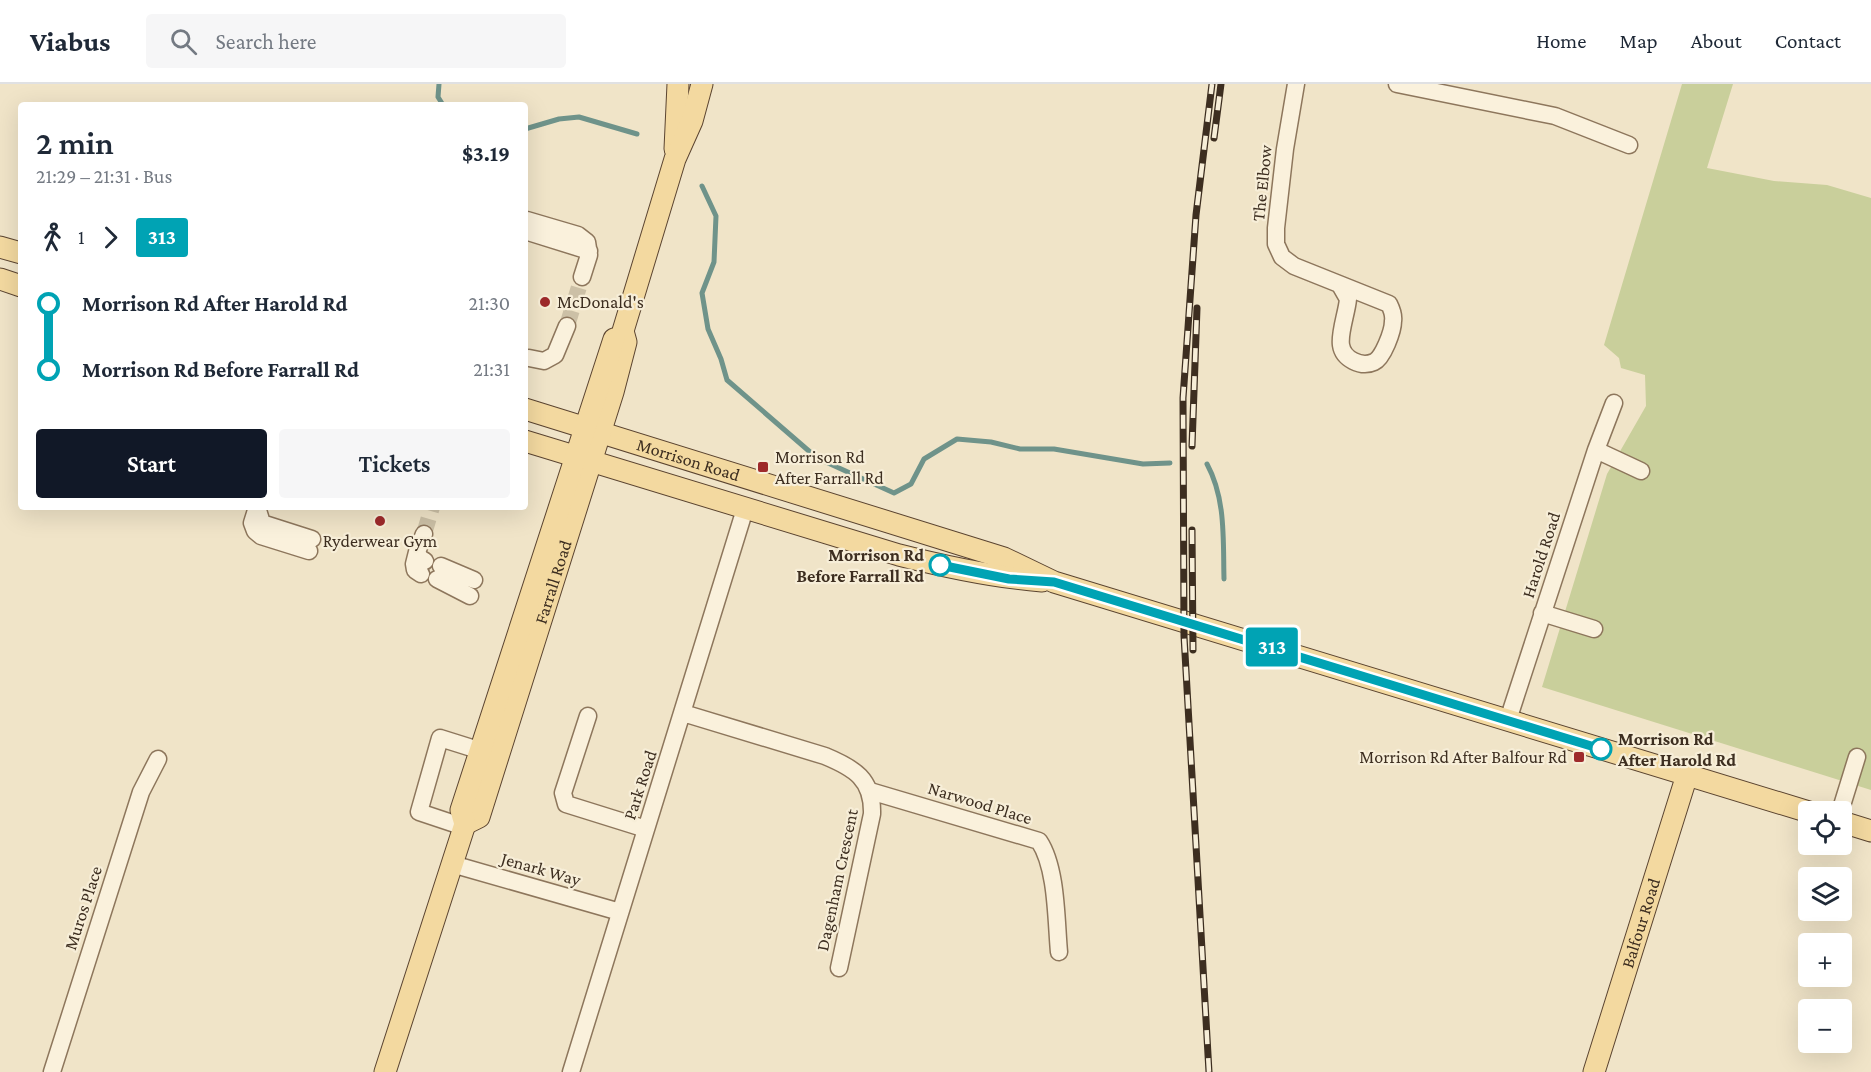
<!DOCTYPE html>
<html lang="en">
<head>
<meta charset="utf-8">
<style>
  body { margin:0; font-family:"Crimson Pro",serif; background:#f6f6f7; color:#1f2937; height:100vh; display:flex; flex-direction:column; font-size:22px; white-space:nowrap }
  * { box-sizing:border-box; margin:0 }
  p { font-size:20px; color:#747a83 }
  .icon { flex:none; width:33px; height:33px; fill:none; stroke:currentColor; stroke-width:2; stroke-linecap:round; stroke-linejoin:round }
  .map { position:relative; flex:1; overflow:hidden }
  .drawer { position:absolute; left:18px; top:18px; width:510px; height:408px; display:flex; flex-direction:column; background:#fff; border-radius:6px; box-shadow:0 6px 24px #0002 }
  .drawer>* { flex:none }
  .badge { padding:0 12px; border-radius:4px; font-size:21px; line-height:39px }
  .fabs { position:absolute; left:1798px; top:717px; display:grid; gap:12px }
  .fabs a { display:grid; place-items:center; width:54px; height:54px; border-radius:6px; background:#fff; box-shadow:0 6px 24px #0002; font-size:30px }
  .map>.badge { position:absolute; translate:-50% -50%; box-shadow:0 0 0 3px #fff }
  .legs { display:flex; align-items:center; gap:9px; height:66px; padding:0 18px; font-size:20px }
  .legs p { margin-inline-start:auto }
  .summary { display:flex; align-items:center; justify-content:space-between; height:102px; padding:0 18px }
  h1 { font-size:33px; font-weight:600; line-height:45px }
  .button { display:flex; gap:12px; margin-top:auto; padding:12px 18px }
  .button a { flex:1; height:69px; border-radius:6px; background:#111827; color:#fff; font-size:24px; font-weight:600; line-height:69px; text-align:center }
  .button a+a { background:#f6f6f7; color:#1f2937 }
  ul { padding:0 18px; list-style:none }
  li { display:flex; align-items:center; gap:21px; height:66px; font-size:22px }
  li i { display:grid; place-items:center; width:9px; height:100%; margin:0 8px; background:currentColor }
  li i::after { content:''; width:15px; height:15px; margin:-8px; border:4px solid; border-radius:50%; background:#fff }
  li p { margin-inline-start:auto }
  li:first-child i { background:linear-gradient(#0000 50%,currentColor 0) }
  li:last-child i { background:linear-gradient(currentColor 50%,#0000 0) }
  header { display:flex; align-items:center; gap:36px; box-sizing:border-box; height:84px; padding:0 30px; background:#fff; border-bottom:2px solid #e0e1e3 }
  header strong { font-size:28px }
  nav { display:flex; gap:33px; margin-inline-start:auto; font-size:21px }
  .search { width:420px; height:54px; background:#f6f6f7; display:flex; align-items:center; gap:15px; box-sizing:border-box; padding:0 21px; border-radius:6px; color:#747a83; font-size:22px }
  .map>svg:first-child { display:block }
  .green { fill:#c9cf9b }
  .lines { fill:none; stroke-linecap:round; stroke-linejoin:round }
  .stream { stroke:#6f938a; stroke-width:5 }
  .minor-tunnel { stroke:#ccc0a6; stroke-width:16; stroke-dasharray:16 8; stroke-linecap:butt }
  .minor-casing { stroke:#8d765c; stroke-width:19 }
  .major-casing { stroke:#5b4430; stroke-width:23 }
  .minor { stroke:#faf1dc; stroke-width:16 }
  .major { stroke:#f3d9a0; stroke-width:21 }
  .rail-casing { stroke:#3d2e20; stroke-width:7 }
  .rail { stroke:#f7eed8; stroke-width:4.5; stroke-dasharray:14; stroke-linecap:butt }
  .line-1-casing { stroke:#fff; stroke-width:14 }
  .line-1 { stroke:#00a3b4; stroke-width:9 }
  .poi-dot { fill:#9e2a2b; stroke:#f7eed8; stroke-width:2 }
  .stop-1-dot { fill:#fff; stroke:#00a3b4; stroke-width:3 }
  .labels { text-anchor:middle; stroke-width:4.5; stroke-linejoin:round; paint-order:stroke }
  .street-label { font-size:18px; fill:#3d2e20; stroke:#f7eed8 }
  .poi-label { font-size:18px; fill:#3d2e20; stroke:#f7eed8; text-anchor:start }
  .stop-label { font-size:18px; font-weight:bold; fill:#3d2e20; stroke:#f7eed8; text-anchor:end }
</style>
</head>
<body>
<header>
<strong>Viabus</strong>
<div class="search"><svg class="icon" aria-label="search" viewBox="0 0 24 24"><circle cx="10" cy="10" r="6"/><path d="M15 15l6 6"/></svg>Search here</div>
<nav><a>Home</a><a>Map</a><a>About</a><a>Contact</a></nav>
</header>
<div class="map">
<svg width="1871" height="988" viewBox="0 0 1871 988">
  <rect width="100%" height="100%" fill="#f0e4c8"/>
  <path class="green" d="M 1682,0 L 1733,0 L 1707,84 L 1774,97 L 1827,101 L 1871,114 L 1871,706 L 1542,603 L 1607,390 L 1646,322 L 1645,291 L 1621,284 L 1619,274 L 1604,261 Z"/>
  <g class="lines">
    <path class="stream" d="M 439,0 L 438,13 L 443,21
      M 525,45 L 559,35 L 579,33 L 637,50
      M 702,102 L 716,132 L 714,178 L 702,209 L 708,245 L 721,275 L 727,296 L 817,374 L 894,409 L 911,400 L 924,375 L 957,355 L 991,358 L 1020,365 L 1054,365 L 1143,380 L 1170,379
      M 1207,380 C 1226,415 1223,456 1224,495"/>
    <path class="minor-tunnel" d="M 567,242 L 582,193
      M 424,450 L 432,423"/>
    <defs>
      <path id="minor" d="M 1296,0 L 1285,65 L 1276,144 L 1276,160 L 1282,173 L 1294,182 L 1389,220 C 1392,226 1394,231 1393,237 C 1393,247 1383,274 1374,278 C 1361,284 1343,275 1341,261 C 1339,249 1347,228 1348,215 L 1340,201
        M 1397,0 L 1555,32 L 1629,61
        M 527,136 L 578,151 L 587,158 L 589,171 L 582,193
        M 525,147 L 589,167
        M 529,274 L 544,277 L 555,271 L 567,242
        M 1596,366 L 1641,387
        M 257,423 L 252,439 L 255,447 L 261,452 L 309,467
        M 257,423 L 262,439 L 312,455
        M 424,450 L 417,468 L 420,474 L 425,477
        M 417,468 L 414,480 L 415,486 L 421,490
        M 441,482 L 474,496
        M 437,495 L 470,512
        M 1542,529 L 1594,545
        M 683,629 L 825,672 C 854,684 873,695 872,730 L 839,884
        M 588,632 L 563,709 L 566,720 L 646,745
        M 1508,636 L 1596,366 L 1614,319
        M 870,707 L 1039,757 C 1057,784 1056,836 1059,868
        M 1840,728 L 1857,673
        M 464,743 L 419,728 L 440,654 L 491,670
        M 452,780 L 620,828
        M 52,988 L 141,708 L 158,675
        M 571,988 L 745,425"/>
      <g id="major">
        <path d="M 675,65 L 678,0"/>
        <path d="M 0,163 L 21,169"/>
        <path d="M 0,195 L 21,202"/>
        <path id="s1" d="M 525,325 L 1004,474 L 1054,498 L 1809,728"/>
        <path d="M 525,357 L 899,471 C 946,483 993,493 1042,497"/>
        <path d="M 1842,738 L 1871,747"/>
        <path id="s2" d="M 465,740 L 479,733 L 613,308 L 626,258 L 623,247 L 675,75 L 692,37 L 702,0"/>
        <path d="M 385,988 L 465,740 L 461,726 L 614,255"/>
        <path id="s3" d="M 1594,988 L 1687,691"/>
      </g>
    </defs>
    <use href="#minor" class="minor-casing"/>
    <use href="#major" class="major-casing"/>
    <use href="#minor" class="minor"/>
    <use href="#major" class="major"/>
    <defs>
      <path id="rail" d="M 1214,54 L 1221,0
        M 1192,362 L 1197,224
        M 1192,446 L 1193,566
        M 1209,988 L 1184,552 L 1183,314 L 1196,131 L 1212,0"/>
    </defs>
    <use href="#rail" class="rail-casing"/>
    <use href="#rail" class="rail"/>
  </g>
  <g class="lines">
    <defs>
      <path id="line-1" d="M 940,481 L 1009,495 L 1054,498 L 1601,665"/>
    </defs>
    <use href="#line-1" class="line-1-casing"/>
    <use href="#line-1" class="line-1"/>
  </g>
  <g class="poi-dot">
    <circle cx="545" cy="218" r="6"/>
    <rect x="757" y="377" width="12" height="12" rx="3"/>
    <circle cx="380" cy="437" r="6"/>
    <rect x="1573" y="667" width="12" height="12" rx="3"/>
  </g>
  <g class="stop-1-dot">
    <circle cx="940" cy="481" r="10"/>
    <circle cx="1601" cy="665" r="10"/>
  </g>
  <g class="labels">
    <g class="street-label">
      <text transform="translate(1262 99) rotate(-84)" y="6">The Elbow</text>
      <text dy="6" stroke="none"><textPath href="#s1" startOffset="171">Morrison Road</textPath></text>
      <text transform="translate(1541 471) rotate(-72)" y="6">Harold Road</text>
      <text dy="6" stroke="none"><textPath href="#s2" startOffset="262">Farrall Road</textPath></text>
      <text transform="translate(640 701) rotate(-72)" y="6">Park Road</text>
      <text transform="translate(980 719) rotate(17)" y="6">Narwood Place</text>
      <text transform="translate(541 785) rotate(16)" y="6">Jenark Way</text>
      <text transform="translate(837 796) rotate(-78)" y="6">Dagenham Crescent</text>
      <text transform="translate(83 824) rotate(-72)" y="6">Muros Place</text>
      <text dy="6" stroke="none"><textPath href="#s3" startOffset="156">Balfour Road</textPath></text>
    </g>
    <g class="poi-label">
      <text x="557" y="224">McDonald's</text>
      <text x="775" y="379">Morrison Rd<tspan x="775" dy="21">After Farrall Rd</tspan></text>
      <text x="380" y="463" text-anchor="middle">Ryderwear Gym</text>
      <text x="1567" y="679" text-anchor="end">Morrison Rd After Balfour Rd</text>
    </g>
    <g class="stop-label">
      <text x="924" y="477">Morrison Rd<tspan x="924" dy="21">Before Farrall Rd</tspan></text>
      <text x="1618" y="661" text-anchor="start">Morrison Rd<tspan x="1618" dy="21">After Harold Rd</tspan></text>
    </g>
  </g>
</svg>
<div class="fabs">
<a><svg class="icon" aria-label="locate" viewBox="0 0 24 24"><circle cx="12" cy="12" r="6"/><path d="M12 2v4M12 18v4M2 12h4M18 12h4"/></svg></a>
<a><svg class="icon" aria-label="layers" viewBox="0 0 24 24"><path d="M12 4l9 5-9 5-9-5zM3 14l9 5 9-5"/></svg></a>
<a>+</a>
<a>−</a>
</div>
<b class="badge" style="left:1272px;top:563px;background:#00a3b4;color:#fff">313</b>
<section class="drawer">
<div class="summary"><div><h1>2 min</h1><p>21:29 – 21:31 · Bus</p></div><b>$3.19</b></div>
<div class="legs"><svg class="icon" aria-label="walk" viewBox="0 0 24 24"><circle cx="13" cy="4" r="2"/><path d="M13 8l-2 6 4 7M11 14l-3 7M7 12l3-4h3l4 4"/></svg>1<svg class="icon" aria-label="forward" viewBox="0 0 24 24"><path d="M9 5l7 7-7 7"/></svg><b class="badge" style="background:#00a3b4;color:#fff">313</b></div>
<ul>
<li><i style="color:#00a3b4"></i><b>Morrison Rd After Harold Rd</b><p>21:30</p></li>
<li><i style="color:#00a3b4"></i><b>Morrison Rd Before Farrall Rd</b><p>21:31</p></li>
</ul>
<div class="button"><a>Start</a><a>Tickets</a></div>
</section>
</div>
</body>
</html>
